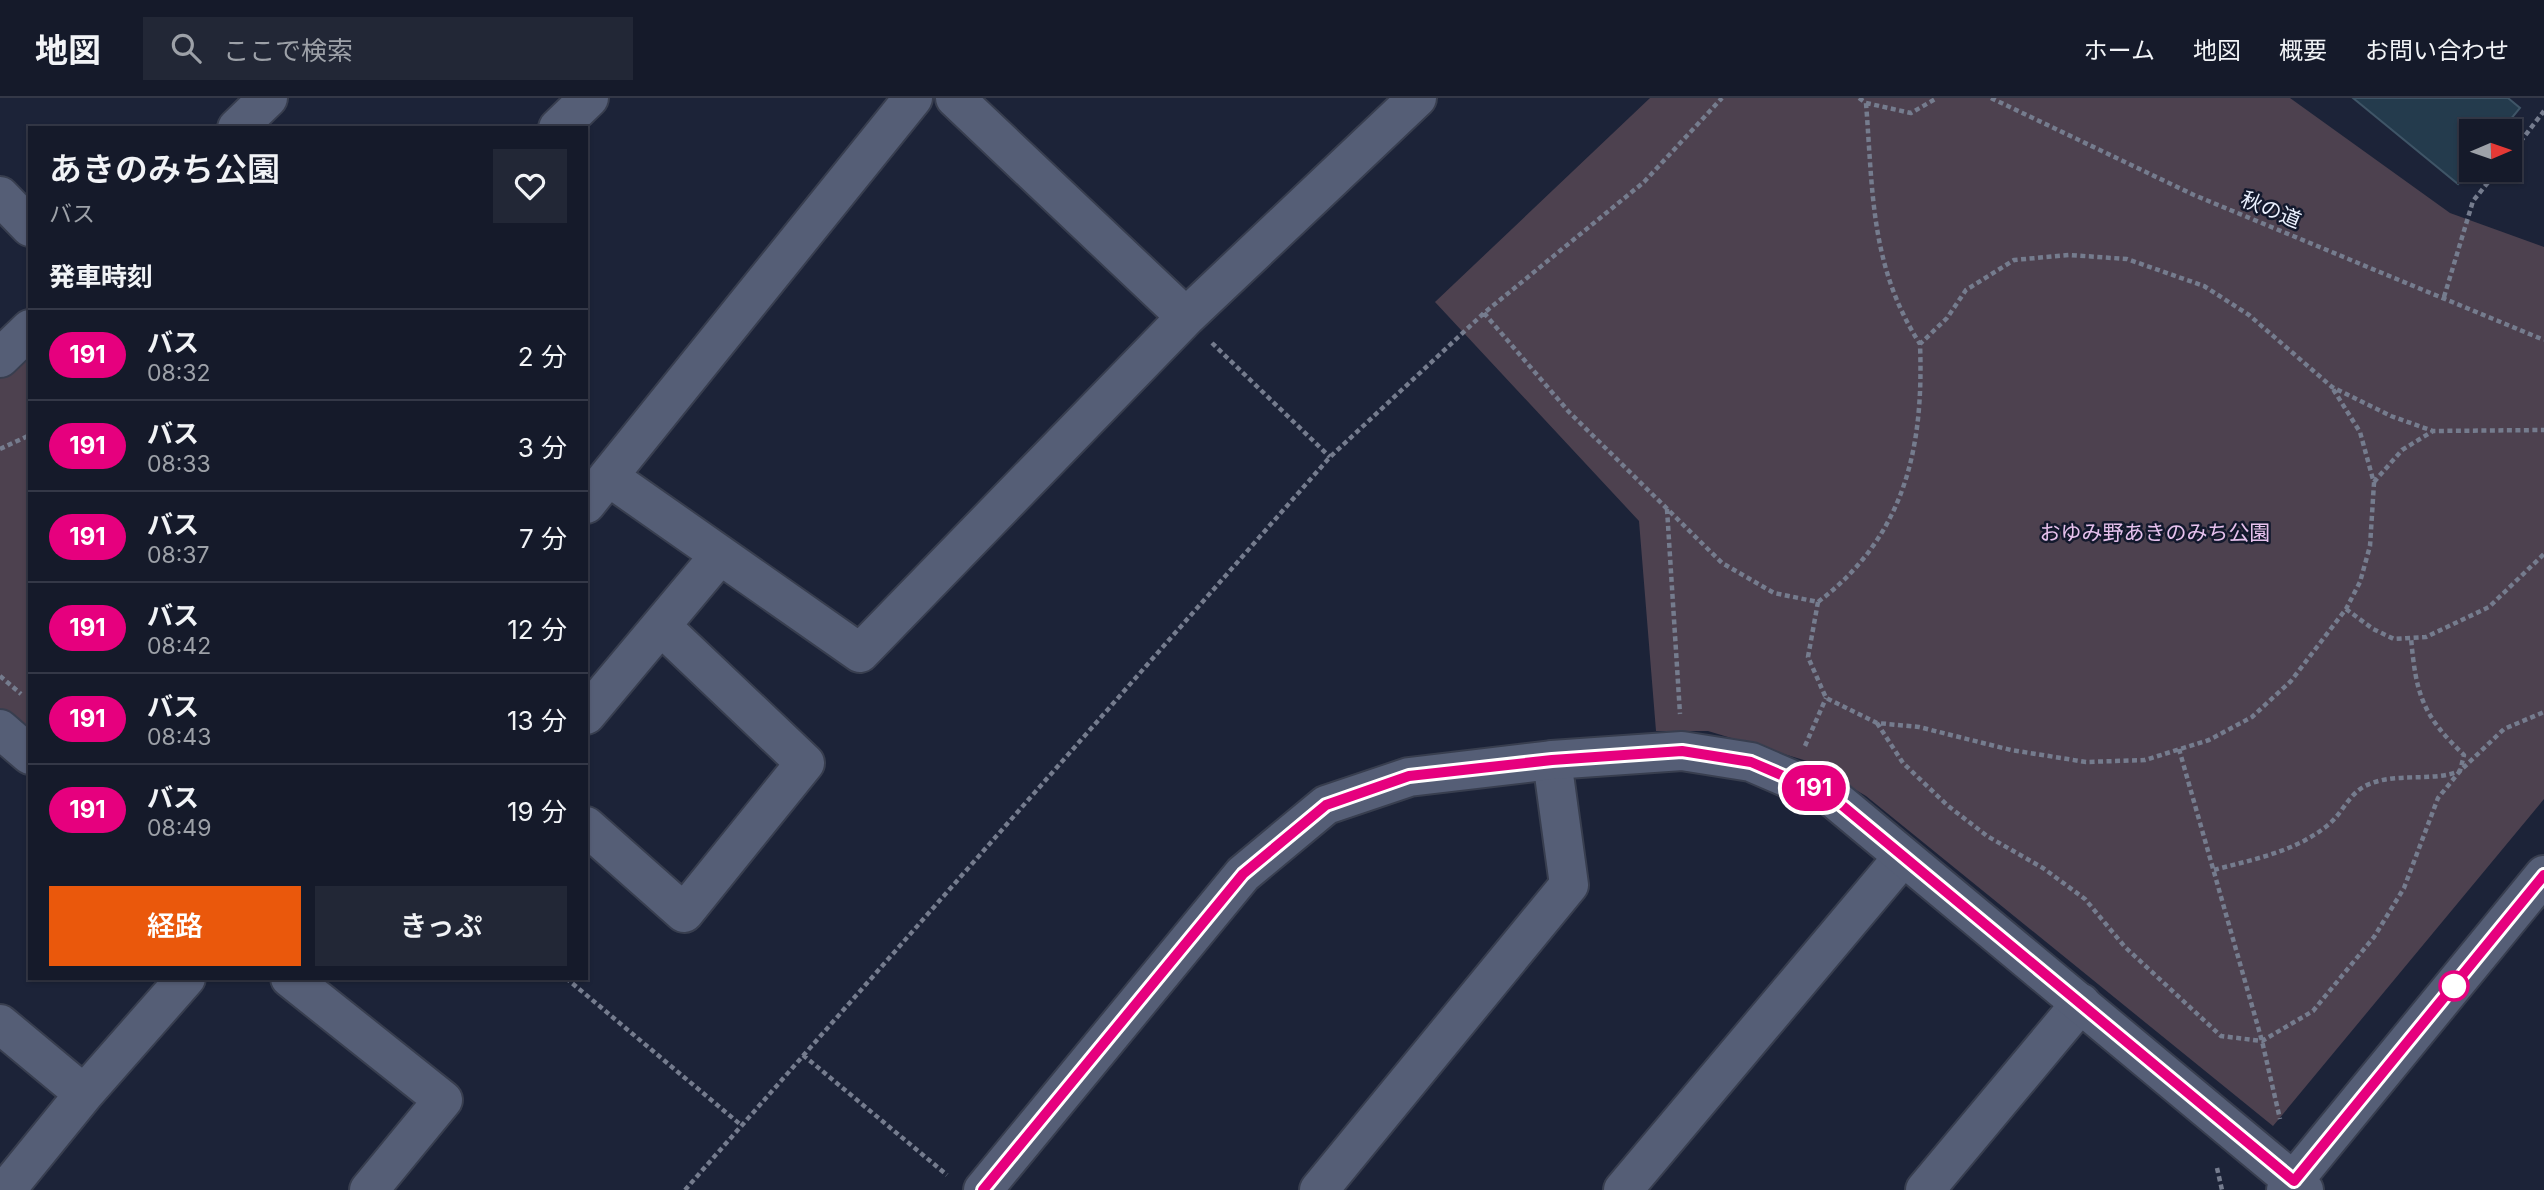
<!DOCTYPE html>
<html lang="ja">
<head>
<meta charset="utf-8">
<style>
  body { margin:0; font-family:Inter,"Noto Sans JP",sans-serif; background:#222736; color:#f1f3f6; height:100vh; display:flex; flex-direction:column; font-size:26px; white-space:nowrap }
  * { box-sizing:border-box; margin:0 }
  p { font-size:23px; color:#9da1a8 }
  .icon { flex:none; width:38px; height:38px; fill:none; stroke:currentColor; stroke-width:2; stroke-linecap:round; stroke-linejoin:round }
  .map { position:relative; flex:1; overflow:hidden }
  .drawer { position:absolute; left:28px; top:28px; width:560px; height:854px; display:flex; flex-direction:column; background:#151a2a; border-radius:0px; box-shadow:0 2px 5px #0004,0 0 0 2px #343847 }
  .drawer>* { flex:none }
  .badge { padding:0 14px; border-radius:23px; font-size:24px; line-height:46px }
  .needle { width:46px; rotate:88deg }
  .controls { position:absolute; left:2459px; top:21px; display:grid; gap:14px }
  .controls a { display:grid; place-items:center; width:63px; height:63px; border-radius:0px; background:#151a2a; box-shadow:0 2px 5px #0004,0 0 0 2px #343847; font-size:35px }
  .map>.badge { position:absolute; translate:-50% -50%; box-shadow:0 0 0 4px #fff }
  h2 { padding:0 21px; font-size:26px; line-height:63px }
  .round { display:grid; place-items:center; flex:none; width:74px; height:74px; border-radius:0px; background:#222736 }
  .headline { display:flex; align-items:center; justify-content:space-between; height:119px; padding:0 21px }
  h1 { font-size:33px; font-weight:600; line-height:52px }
  .action { display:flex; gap:14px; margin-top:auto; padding:14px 21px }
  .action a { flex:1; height:80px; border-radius:0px; background:#ea580c; color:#fff; font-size:28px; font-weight:600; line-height:80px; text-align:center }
  .action a+a { background:#222736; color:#f1f3f6 }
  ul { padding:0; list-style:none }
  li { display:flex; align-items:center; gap:21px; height:91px; padding:0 21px; border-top:2px solid #343847 }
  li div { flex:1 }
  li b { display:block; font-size:26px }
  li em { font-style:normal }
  li .badge { min-width:77px; font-weight:700; text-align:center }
  header { display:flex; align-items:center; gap:42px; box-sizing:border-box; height:98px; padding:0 35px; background:#151a2a; border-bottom:2px solid #343847 }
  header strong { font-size:33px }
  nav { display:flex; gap:38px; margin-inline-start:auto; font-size:24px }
  .search { width:490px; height:63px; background:#222736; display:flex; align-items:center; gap:18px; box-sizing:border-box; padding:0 24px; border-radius:0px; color:#9da1a8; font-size:26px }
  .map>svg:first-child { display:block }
  .green { fill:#4d414f }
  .building { fill:#243b4d; stroke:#3f5567; stroke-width:2 }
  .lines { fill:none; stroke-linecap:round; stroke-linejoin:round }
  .minor-casing { stroke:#383e4f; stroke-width:42 }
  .tertiary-casing { stroke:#383e4f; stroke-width:42 }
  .path { stroke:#757c8e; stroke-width:4.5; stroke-dasharray:5 3.5; stroke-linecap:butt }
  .minor { stroke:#555e76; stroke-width:38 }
  .tertiary { stroke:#555e76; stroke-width:38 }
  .line-casing { stroke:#fff; stroke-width:16 }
  .line { stroke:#e6007e; stroke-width:10 }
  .stop-dot { fill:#fff; stroke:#e6007e; stroke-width:3.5 }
  .labels { text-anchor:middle; stroke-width:5; stroke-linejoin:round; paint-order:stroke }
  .street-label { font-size:21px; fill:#eaf0fe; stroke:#13192d }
  .park-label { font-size:21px; fill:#e6c1ed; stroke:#13192d }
</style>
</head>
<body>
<header>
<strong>地図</strong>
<div class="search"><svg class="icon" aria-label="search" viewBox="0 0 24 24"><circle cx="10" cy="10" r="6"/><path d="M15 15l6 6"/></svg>ここで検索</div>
<nav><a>ホーム</a><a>地図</a><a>概要</a><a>お問い合わせ</a></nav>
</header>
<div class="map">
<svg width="2544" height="1092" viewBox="0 0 2544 1092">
  <rect width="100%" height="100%" fill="#1c2338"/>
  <path class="green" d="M 1650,0 L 2290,0 L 2450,115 L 2544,149 L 2544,701 L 2273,1028 L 1866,698 L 1807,663 L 1708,633 L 1656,633 L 1639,423 L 1435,204 Z
    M 30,245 L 30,637 L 0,612 L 0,274 Z"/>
  <path class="building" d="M 2353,0 L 2508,0 L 2520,10 L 2501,33 L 2471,33 L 2471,70 L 2458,86 Z"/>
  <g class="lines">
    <defs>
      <path id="minor" d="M 955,0 L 1186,219
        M 237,30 L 268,0
        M 558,30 L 589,0
        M 0,98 L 30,129
        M 0,260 L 30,231
        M 609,379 L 860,555 L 1186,219 L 1417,0
        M 586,406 L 913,0
        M 586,617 L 720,457
        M 0,631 L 30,657
        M 586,728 L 684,815 L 805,665 L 661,528
        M 290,880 L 443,1002 L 369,1092
        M 0,926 L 84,996
        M 6,1092 L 84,996 L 186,880
        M 1319,1092 L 1569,787 L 1552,662
        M 1623,1092 L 1903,759
        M 1925,1092 L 2081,905"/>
      <path id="tertiary" d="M 983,1092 L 1243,776 L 1326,707 L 1409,679 L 1552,662 L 1682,653 L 1751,664 L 1832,699 L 2304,1092
        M 2286,1092 L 2544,777"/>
    </defs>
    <use href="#minor" class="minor-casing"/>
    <use href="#tertiary" class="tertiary-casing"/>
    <path class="path" d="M 1859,0 L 1866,5 L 1911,15 L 1937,0
      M 1991,0 L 2194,97 L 2544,242
      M 1866,5 C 1873,94 1870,168 1920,246
      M 2510,57 L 2544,13
      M 2444,199 L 2473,103 L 2498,72
      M 1484,215 L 1569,314 L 1722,465 L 1774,495 L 1818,504 C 1905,438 1924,350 1920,246 L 1947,220 L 1966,192 L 2014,162 L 2069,157 L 2127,161 L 2204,188 L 2249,217 L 2332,289 L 2391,318 L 2433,333 L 2544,332
      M 1212,245 L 1330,359
      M 0,351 L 30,337
      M 2374,384 L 2402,352 L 2433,333
      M 1667,411 L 1680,616
      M 1818,504 L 1808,559 L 1826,600 L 1877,625 L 1919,629 L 2011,652 L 2086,664 L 2145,662 L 2209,642 L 2252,619 L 2291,583 L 2346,511 L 2360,484 L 2370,448 L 2374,385 L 2360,334 L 2333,291
      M 2346,511 L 2373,531 L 2394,541 L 2426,539 L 2489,509 L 2544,456
      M 0,578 L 21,596
      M 1877,625 L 1903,665 L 1947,707 L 1987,738 L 2043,770 L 2085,801 L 2125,849 L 2221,938 L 2262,943 L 2313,913 L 2374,839 L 2404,790 L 2438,700 L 2460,673 L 2504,631 L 2544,614
      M 1805,648 L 1826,600
      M 2179,651 L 2262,943 L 2280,1021
      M 2214,772 C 2254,761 2295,754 2328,727 C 2342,716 2348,697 2365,688 C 2395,673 2429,685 2460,673 L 2464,657 C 2422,617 2416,596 2411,540
      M 566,880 L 741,1027
      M 803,957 L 947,1077
      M 2217,1070 L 2222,1092
      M 685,1092 L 1330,359 L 1484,215 L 1644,84 L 1722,0"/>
    <use href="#minor" class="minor"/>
    <use href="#tertiary" class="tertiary"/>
  </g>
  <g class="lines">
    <defs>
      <path id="line" d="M 983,1092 L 1243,776 L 1326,707 L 1409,678 L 1552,662 L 1682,653 L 1751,664 L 1832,699 L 2294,1083 L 2544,777"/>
    </defs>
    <use href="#line" class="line-casing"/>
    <use href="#line" class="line"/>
  </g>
  <circle class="stop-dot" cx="2454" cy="888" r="14"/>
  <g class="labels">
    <g class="street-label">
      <text transform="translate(2271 112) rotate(22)" y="7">秋の道</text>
    </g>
    <g class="park-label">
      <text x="2155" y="442">おゆみ野あきのみち公園</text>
    </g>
  </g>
</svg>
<div class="controls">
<a><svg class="needle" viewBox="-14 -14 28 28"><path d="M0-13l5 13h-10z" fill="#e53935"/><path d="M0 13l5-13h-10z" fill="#9da1a8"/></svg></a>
</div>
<b class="badge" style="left:1814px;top:690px;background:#e6007e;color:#fff">191</b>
<section class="drawer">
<div class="headline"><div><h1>あきのみち公園</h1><p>バス</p></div><a class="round"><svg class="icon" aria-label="heart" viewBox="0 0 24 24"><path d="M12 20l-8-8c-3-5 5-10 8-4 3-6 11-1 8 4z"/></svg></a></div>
<h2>発車時刻</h2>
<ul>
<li><span class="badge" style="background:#e6007e;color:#fff">191</span><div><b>バス</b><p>08:32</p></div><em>2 分</em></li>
<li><span class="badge" style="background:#e6007e;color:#fff">191</span><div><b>バス</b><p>08:33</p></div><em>3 分</em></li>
<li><span class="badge" style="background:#e6007e;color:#fff">191</span><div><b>バス</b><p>08:37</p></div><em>7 分</em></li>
<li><span class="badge" style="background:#e6007e;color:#fff">191</span><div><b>バス</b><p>08:42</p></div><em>12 分</em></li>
<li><span class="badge" style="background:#e6007e;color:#fff">191</span><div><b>バス</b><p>08:43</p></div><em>13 分</em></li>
<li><span class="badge" style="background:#e6007e;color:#fff">191</span><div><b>バス</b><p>08:49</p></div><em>19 分</em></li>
</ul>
<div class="action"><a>経路</a><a>きっぷ</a></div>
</section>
</div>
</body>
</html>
